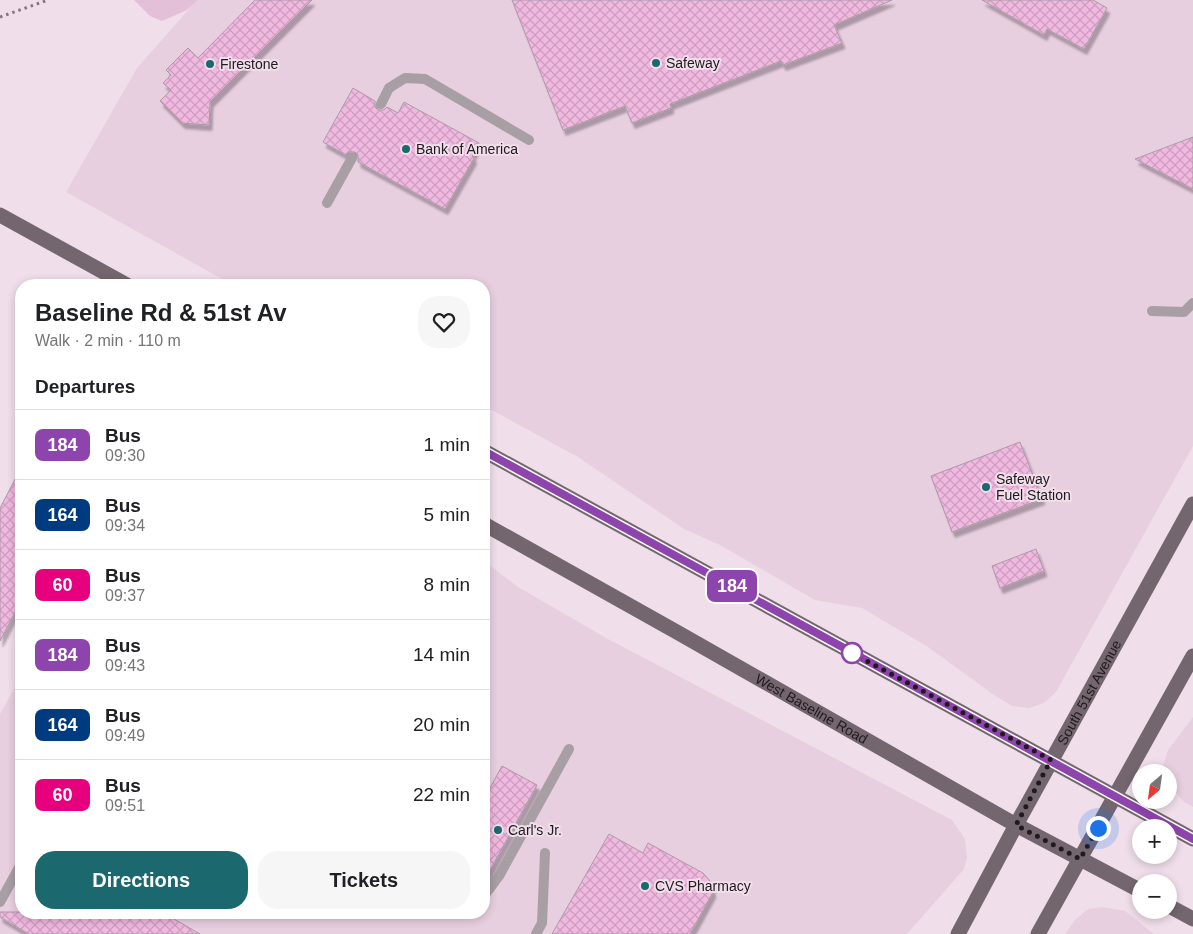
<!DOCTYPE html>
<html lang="en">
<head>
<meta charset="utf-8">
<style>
  body { margin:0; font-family:Helvetica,sans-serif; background:#f6f6f6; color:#202124; height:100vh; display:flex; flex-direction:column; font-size:19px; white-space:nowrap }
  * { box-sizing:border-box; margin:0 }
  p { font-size:16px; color:#757577 }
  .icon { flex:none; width:28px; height:28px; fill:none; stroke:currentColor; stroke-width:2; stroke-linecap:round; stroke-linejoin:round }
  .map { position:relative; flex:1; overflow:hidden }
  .side { position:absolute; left:15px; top:279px; width:475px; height:640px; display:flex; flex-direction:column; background:#fff; border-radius:20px; box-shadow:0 2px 8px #0003 }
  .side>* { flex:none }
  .badge { padding:0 10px; border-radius:8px; font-size:18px; line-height:32px }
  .needle { width:32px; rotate:209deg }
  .fabs { position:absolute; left:1132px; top:764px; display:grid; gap:10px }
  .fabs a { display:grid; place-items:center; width:45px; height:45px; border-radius:50%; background:#fff; box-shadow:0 2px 8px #0003; font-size:25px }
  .you { position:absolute; width:25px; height:25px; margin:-12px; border:4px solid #fff; border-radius:50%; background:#1a73e8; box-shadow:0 0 0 8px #1a73e833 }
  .map>.badge { position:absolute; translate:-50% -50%; box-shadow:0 0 0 2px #fff }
  h2 { padding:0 20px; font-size:19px; line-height:45px }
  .round { display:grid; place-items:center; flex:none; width:52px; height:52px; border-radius:20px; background:#f6f6f6 }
  .headline { display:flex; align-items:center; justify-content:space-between; height:85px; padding:0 20px }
  h1 { font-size:24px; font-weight:700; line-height:38px }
  .button { display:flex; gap:10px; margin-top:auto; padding:10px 20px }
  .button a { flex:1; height:58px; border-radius:20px; background:#1b686e; color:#fff; font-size:20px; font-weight:700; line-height:58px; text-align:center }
  .button a+a { background:#f6f6f6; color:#202124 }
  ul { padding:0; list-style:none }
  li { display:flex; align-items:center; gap:15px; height:70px; padding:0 20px; border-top:1px solid #e0e0e0 }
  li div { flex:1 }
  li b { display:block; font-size:19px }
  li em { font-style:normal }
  li .badge { min-width:55px; font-weight:700; text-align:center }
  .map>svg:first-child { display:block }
  .built { fill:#e8cfe0 }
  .green { fill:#e3c0d8 }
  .building { fill:url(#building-cross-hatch); stroke:#ab9aa6; filter:url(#shadow) }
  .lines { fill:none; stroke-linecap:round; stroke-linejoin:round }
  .path { stroke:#82767f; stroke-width:3; stroke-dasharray:2.5 4; stroke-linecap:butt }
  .service { stroke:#a79fa4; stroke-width:10 }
  .primary { stroke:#74666f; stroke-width:15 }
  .line-casing { stroke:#fff; stroke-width:11 }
  .line { stroke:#8e44ad; stroke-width:8 }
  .walk { stroke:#20191e; stroke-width:5; stroke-dasharray:0 9 }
  .poi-dot { fill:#1b686e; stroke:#f0deea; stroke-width:2 }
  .stop-dot { fill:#fff; stroke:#8e44ad; stroke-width:2.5 }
  .labels { text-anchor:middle; stroke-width:4; stroke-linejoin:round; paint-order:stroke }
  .poi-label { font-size:14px; fill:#20191e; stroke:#f0deea; text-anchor:start }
  .street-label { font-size:14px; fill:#20191e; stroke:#f0deea }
</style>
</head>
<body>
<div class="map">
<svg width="1193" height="934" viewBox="0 0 1193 934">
  <defs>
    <pattern id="building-cross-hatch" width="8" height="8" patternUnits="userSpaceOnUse" patternTransform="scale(1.25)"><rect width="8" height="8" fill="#f1b8e0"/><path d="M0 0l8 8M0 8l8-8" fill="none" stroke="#ce9ec0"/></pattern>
    <filter id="shadow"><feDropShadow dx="3" dy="5.5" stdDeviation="1" flood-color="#0004"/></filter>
  </defs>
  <rect width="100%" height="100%" fill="#f0deea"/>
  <path class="built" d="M 197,0 L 1193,0 L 1193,446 L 1056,692 L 1044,703 L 1029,708 L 1012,706 L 994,695 L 928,647 L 862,608 L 815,600 L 720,545 L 684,529 L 578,457 L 484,406 L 484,285 L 233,285 L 66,192 L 137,68 Z
    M 484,561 L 518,587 L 608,639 L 952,820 L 965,839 L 967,858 L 964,869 L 907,934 L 0,934 L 0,714 L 21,676 L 21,912 L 484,912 Z
    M 1193,717 L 1193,807 L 1184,802 L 1170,786 L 1169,772 L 1165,772 L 1163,767 L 1168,750 Z
    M 1103,907 L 1125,911 L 1154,934 L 1065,934 L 1075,920 L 1088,909 Z"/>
  <path class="green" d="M 134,0 L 198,0 L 187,10 L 162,21 L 150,16 Z"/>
  <path class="building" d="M 255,0 L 312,0 L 210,102 L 209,125 L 182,123 L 160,101 L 171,90 L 163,83 L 171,75 L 166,70 L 188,48 L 198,58 Z
    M 512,0 L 892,0 L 834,25 L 842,43 L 783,65 L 781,61 L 670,104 L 671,108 L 632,123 L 625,106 L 563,130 Z
    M 982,0 L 1093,0 L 1107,8 L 1084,49 L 1047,29 L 1044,35 Z
    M 353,88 L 375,101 L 375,107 L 378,110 L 384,110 L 387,107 L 398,113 L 404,102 L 479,143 L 472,156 L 474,158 L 445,209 L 358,162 L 358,155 L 355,152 L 349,152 L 346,155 L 323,142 Z
    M 1193,137 L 1193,189 L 1135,159 Z
    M 1020,442 L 1042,499 L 952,532 L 931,476 Z
    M 21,468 L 21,601 L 0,641 L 0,508 Z
    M 1036,549 L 1044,571 L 1000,588 L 992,566 Z
    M 502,766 L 537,785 L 484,881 L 484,799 Z
    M 609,834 L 643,853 L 648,843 L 703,873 L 710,881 L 713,892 L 690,934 L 552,934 Z
    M 0,912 L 162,912 L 200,934 L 29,934 L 0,917 Z"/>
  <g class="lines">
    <path class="path" d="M 0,17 L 48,0"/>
    <path class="service" d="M 381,104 L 389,88 L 405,78 L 425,79 L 529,140
      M 327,203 L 352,158
      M 1152,311 L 1184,312 L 1193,303
      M 484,894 L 487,892 L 499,876 L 569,749
      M 0,902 L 21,864
      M 536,934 L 542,923 L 545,853"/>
    <g class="primary">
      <path d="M 0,215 L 127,285"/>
      <path d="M 484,451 L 1193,839"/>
      <path id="s1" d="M 484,524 L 675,631 L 1016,825 L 1141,891"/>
      <path d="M 1169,906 L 1193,919"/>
      <path id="s2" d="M 958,934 L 1016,825 L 1193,504"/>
      <path d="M 1038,934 L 1193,656"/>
    </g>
  </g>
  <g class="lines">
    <defs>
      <path id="line" d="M 484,451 L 1193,839"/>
    </defs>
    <use href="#line" class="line-casing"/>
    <use href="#line" class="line"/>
    <path class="walk" d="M 852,653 L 1051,760 L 1016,825 L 1080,859 L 1098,828"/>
  </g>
  <g class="poi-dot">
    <circle cx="656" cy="63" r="5"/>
    <circle cx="210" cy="64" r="5"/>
    <circle cx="406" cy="149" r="5"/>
    <circle cx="986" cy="487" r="5"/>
    <circle cx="498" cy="830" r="5"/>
    <circle cx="645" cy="886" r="5"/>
  </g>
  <circle class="stop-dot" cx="852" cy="653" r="10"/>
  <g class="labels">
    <g class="poi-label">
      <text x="666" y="68">Safeway</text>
      <text x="220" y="69">Firestone</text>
      <text x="416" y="154">Bank of America</text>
      <text x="996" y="484">Safeway<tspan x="996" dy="16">Fuel Station</tspan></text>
      <text x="508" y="835">Carl's Jr.</text>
      <text x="655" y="891">CVS Pharmacy</text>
    </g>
    <g class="street-label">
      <text dy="5" stroke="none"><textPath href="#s2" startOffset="275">South 51st Avenue</textPath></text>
      <text dy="5" stroke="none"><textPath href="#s1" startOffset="376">West Baseline Road</textPath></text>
    </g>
  </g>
</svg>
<div class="fabs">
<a><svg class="needle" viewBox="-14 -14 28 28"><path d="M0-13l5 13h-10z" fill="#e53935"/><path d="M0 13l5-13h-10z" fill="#757577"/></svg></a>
<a>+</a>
<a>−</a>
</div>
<div class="you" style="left:1098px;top:828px"></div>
<b class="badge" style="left:732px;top:586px;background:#8e44ad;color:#fff">184</b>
<section class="side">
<div class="headline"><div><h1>Baseline Rd &amp; 51st Av</h1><p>Walk · 2 min · 110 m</p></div><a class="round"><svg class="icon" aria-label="heart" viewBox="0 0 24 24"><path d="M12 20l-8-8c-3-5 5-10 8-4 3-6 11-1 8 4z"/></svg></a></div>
<h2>Departures</h2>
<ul>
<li><span class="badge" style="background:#8e44ad;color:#fff">184</span><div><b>Bus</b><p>09:30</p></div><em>1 min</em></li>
<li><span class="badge" style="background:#003b80;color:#fff">164</span><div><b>Bus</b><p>09:34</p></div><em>5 min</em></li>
<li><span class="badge" style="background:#e6007e;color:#fff">60</span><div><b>Bus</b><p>09:37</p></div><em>8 min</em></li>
<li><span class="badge" style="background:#8e44ad;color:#fff">184</span><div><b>Bus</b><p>09:43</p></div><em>14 min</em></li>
<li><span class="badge" style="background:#003b80;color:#fff">164</span><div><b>Bus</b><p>09:49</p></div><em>20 min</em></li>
<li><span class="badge" style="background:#e6007e;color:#fff">60</span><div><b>Bus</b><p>09:51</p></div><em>22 min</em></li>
</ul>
<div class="button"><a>Directions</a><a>Tickets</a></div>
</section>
</div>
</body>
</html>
